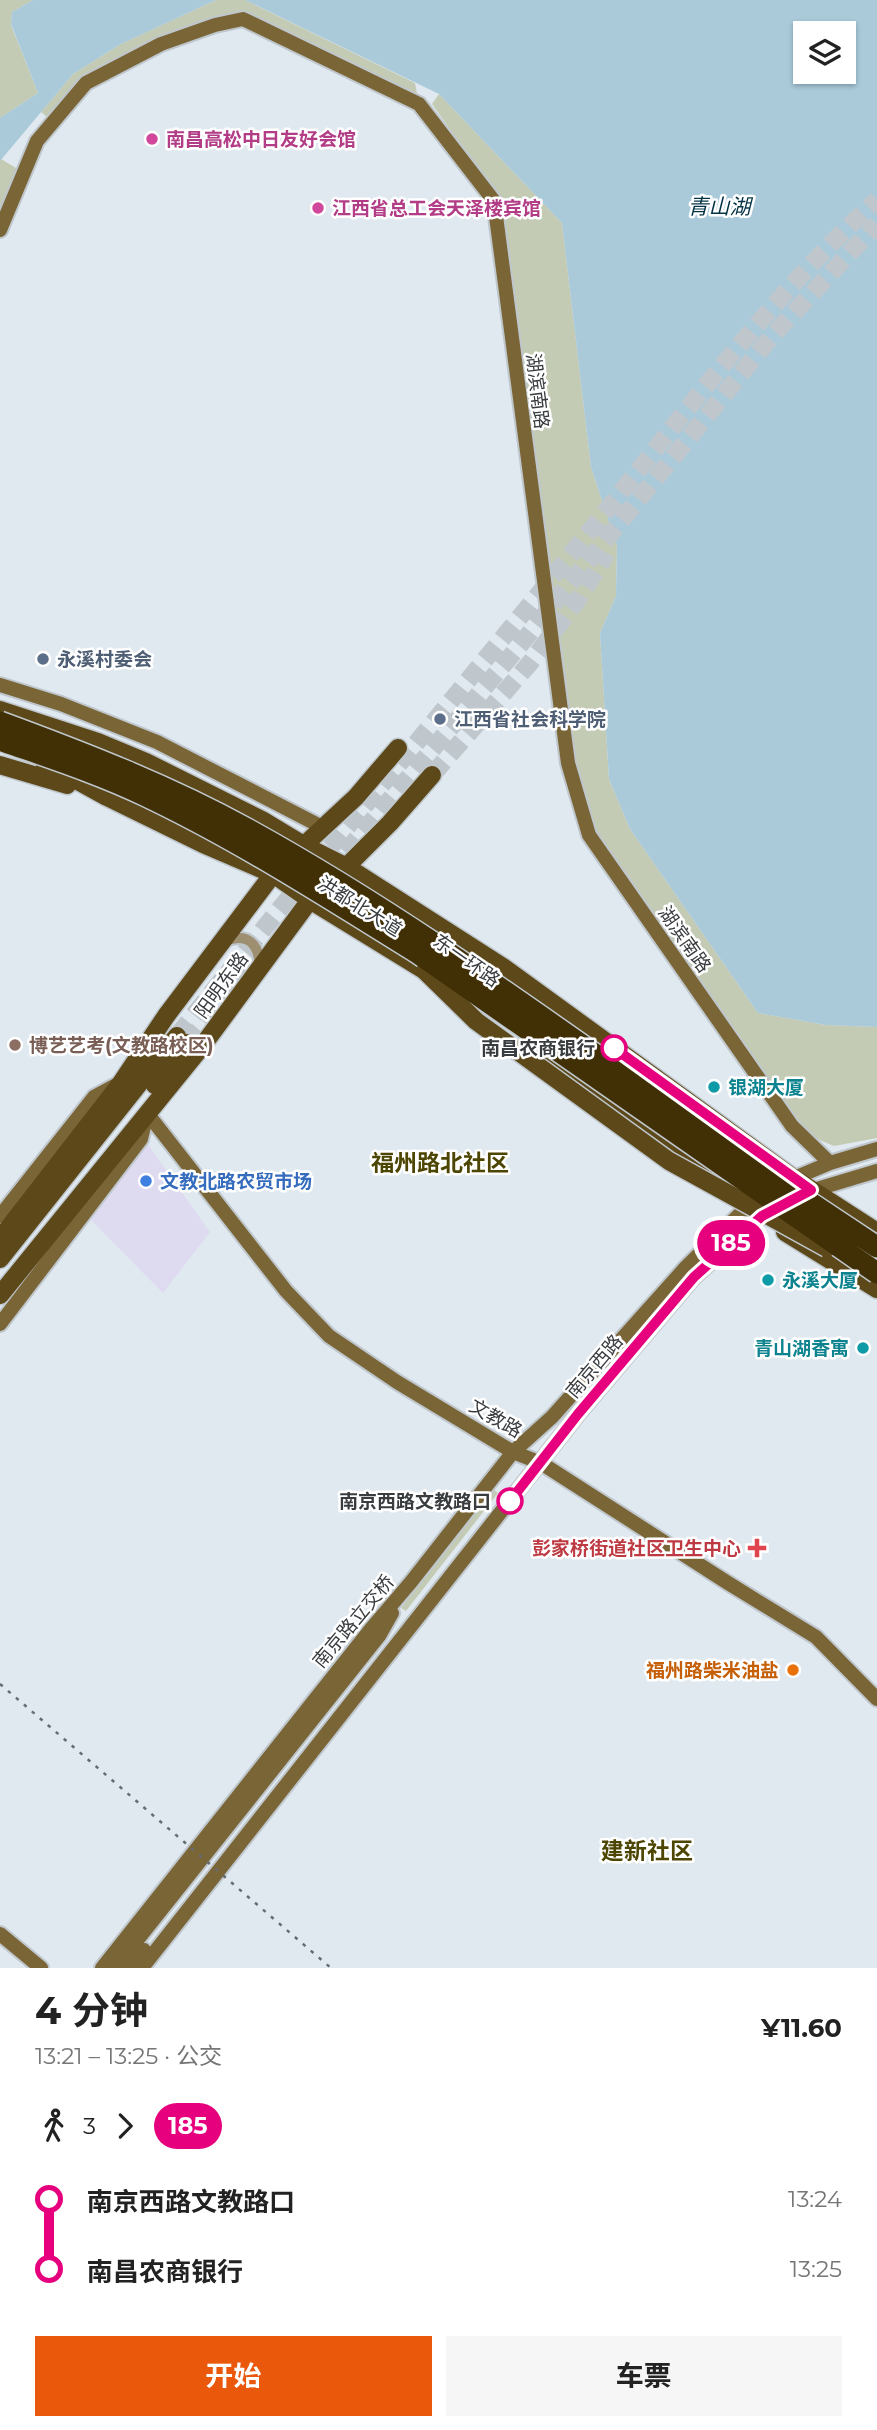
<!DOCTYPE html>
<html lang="zh">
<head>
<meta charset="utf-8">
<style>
  body { margin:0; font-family:Montserrat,"Noto Sans SC",sans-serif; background:#f6f6f6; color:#222; height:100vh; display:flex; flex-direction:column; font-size:26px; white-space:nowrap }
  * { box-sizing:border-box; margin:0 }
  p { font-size:23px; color:#767676 }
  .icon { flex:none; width:38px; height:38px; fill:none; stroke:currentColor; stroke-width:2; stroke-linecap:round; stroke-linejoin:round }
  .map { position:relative; height:1968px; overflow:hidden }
  .panel { display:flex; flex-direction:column; background:#fff; flex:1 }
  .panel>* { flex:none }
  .badge { padding:0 14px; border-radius:23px; font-size:24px; line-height:46px }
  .controls { position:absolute; left:793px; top:21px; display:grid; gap:14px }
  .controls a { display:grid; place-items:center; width:63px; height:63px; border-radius:0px; background:#fff; box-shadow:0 2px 5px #0004; font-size:35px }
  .map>.badge { position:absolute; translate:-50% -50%; box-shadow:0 0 0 4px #fff }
  .legs { display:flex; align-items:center; gap:10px; height:77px; padding:0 35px; font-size:23px }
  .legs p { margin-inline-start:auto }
  .headline { display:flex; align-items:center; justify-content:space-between; height:119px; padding:0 35px }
  h1 { font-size:38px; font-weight:700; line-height:52px }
  .cta { display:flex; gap:14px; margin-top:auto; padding:14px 35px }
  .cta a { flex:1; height:80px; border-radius:0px; background:#ea580c; color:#fff; font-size:28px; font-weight:700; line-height:80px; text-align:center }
  .cta a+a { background:#f6f6f6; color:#222 }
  ul { padding:0 35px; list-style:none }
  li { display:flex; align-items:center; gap:24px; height:70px; font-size:26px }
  li i { display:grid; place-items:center; width:10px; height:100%; margin:0 9px; background:currentColor }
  li i::after { content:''; width:18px; height:18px; margin:-9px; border:5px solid; border-radius:50%; background:#fff }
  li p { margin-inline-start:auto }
  li:first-child i { background:linear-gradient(#0000 50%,currentColor 0) }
  li:last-child i { background:linear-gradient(currentColor 50%,#0000 0) }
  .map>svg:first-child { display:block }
  .commercial { fill:#dedbf1 }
  .green { fill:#c4cbb4 }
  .water { fill:#aacada; fill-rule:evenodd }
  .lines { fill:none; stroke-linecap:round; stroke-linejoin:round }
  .primary-tunnel { stroke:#bfc7cd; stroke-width:18; stroke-dasharray:18 9; stroke-linecap:butt }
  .street-casing { stroke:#bfc7cd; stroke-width:14 }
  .secondary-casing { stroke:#bfc7cd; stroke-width:18 }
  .primary-casing { stroke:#bfc7cd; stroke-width:21 }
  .street { stroke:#9e8f71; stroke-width:10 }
  .secondary { stroke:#7a6537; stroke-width:14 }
  .primary { stroke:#5c4819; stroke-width:18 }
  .rail { stroke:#676c70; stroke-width:2.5; stroke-dasharray:3.5 7; stroke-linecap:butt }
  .primary-bridge-casing { stroke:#bfc7cd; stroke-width:21; stroke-linecap:butt }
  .highway-bridge-casing { stroke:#bfc7cd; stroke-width:24; stroke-linecap:butt }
  .primary-bridge { stroke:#5c4819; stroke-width:18 }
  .highway-bridge { stroke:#413006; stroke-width:21 }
  .line-1-casing { stroke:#fff; stroke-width:16 }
  .line-1 { stroke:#e6007e; stroke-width:10 }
  .hotel-dot { fill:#d1479c; stroke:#fff; stroke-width:2.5 }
  .service-dot { fill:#5c6f8a; stroke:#fff; stroke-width:2.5 }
  .education-dot { fill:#8d6e63; stroke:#fff; stroke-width:2.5 }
  .stop-1-dot { fill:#fff; stroke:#e6007e; stroke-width:3.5 }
  .culture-dot { fill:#0f9aa8; stroke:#fff; stroke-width:2.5 }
  .shop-dot { fill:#3f7fe0; stroke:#fff; stroke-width:2.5 }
  .health-dot { fill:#e0444e; stroke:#fff; stroke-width:2.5 }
  .food-dot { fill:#e8710a; stroke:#fff; stroke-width:2.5 }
  .labels { text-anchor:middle; stroke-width:5; stroke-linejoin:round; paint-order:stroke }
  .hotel-label { font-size:19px; font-weight:bold; fill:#b23c85; stroke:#fff; text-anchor:start }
  .street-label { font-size:19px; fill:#393d3f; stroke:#fff }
  .service-label { font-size:19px; font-weight:bold; fill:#4e5e75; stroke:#fff; text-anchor:start }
  .education-label { font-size:19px; font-weight:bold; fill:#785e54; stroke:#fff; text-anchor:start }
  .stop-label { font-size:19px; font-weight:bold; fill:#393d3f; stroke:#fff; text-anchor:end }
  .culture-label { font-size:19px; font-weight:bold; fill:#0d838f; stroke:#fff; text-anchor:start }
  .shop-label { font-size:19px; font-weight:bold; fill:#366cbe; stroke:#fff; text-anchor:start }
  .health-label { font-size:19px; font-weight:bold; fill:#be3a42; stroke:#fff; text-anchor:end }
  .food-label { font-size:19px; font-weight:bold; fill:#c56008; stroke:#fff; text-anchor:end }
  .water-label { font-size:21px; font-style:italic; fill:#033345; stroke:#fff }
  .quarter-label { font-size:23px; font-weight:bold; fill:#4d4502; stroke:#fff }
</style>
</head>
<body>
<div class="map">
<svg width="877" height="1968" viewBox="0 0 877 1968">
  <rect width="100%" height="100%" fill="#e0e9f0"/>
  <path class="commercial" d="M 147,1143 L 210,1232 L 163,1293 L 91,1220 Z"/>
  <path class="green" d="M 0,0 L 33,0 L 12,12 L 11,25 L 38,93 L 0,118 Z
    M 216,0 L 245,0 L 415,83 L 419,104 L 243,19 L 215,25 L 86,83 L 52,121 L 41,112 L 73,74 L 121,44 Z
    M 439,94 L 562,223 L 591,467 L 617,546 L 616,596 L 600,633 L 609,779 L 630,829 L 758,1013 L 826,1025 L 877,1027 L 877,1138 L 834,1146 L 808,1135 L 594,832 L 578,773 L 569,725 L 498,197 L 432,104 Z
    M 1,159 L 21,171 L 0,215 L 0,161 Z
    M 493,1489 L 498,1493 L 406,1611 L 401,1608 Z"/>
  <path class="water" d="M 33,0 L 216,0 L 121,44 L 73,74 L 0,161 L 0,118 L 38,93 L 11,24 L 12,12 Z
    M 245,0 L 877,0 L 877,1027 L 826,1025 L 758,1013 L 630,829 L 609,779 L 600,633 L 616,596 L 617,546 L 591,467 L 562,223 L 439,94 ZM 844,33 L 844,72 L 805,72 L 805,33 Z"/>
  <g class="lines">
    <path class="primary-tunnel" d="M 432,775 L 530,663 L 577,601 L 607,553
      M 328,873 L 515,651 L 771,337 L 877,224
      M 177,1036 C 308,872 444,711 576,548 C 672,431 765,301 877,200
      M 187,1043 L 265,949"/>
    <defs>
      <path id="street" d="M 225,941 C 248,932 259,944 260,967"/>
      <path id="secondary" d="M 0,230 L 37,141 L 86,83 L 161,44 L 215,25 L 243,19 L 419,104 L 494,201 L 568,763 L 589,835 L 792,1126 L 830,1163
        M 0,685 L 61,704 L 157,742 L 324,828
        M 147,1113 L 286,1291 L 329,1336 L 397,1382 L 513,1452 L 541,1463 L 728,1583 L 816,1637 L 877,1699
        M 785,1182 L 830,1163 L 877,1149
        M 807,1192 L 877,1171
        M 0,1216 L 94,1097 L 120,1083
        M 0,1324 L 141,1139 L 146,1118
        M 0,1934 L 41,1968
        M 102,1968 L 370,1630 L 411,1582 L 513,1452 L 552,1417 L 686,1267 L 748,1206 L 756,1201
        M 115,1968 L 379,1636 L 392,1613
        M 130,1968 L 144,1950
        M 142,1968 L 578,1414 L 694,1277 L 762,1216 L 773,1210"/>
      <path id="primary" d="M 0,710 L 98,742 L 146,762 L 262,820 L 305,846 L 347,867 L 503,967 L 792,1177 L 877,1232
        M 0,765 L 67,785
        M 45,765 L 60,771 L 107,797 L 203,844 L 273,874 L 310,900 L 437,978
        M 338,875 L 390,823 L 432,775
        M 540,1051 L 718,1181
        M 155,1085 L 187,1043
        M 785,1232 L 877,1289
        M 0,1239 L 121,1083 L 166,1016 L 273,874 L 356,797 L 398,748
        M 0,1259 L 177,1036
        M 0,1295 L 203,1045 L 310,900 L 317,893"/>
    </defs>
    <use href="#street" class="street-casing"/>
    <use href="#secondary" class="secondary-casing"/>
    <use href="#primary" class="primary-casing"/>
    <use href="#street" class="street"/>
    <use href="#secondary" class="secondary"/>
    <use href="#primary" class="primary"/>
    <path class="rail" d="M 0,1684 L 331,1968"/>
    <defs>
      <path id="primary-bridge" d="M 425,971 L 476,1021 L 669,1161 L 827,1248"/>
      <path id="highway-bridge" d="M 0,722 C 84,753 169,786 247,829 C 407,917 552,1025 701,1129 C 759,1169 818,1208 877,1247
        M 0,740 C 48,757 98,773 144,795 C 239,840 327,897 416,952 L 877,1273"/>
    </defs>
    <use href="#primary-bridge" class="primary-bridge-casing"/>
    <use href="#highway-bridge" class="highway-bridge-casing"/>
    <use href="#primary-bridge" class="primary-bridge"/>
    <use href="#highway-bridge" class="highway-bridge"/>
  </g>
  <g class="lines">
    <defs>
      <path id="line-1" d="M 510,1501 L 578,1414 L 694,1277 L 762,1216 L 811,1190 L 614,1048"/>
    </defs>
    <use href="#line-1" class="line-1-casing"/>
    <use href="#line-1" class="line-1"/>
  </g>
  <g class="hotel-dot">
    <circle cx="152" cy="139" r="7"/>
    <circle cx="318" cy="208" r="7"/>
  </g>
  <g class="service-dot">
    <circle cx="43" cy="659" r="7"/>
    <circle cx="440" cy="719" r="7"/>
  </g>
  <circle class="education-dot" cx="15" cy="1045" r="7"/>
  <g class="stop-1-dot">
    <circle cx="614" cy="1048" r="12"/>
    <circle cx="510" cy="1501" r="12"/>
  </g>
  <g class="culture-dot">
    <circle cx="714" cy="1087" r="7"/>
    <circle cx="768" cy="1280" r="7"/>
    <circle cx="863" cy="1348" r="7"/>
  </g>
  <circle class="shop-dot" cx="146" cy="1181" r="7"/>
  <path class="health-dot" d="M753.5 1537.5h7v7h7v7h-7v7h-7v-7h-7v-7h7z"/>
  <circle class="food-dot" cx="793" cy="1670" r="7"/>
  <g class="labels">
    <g class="hotel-label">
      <text x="166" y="146">南昌高松中日友好会馆</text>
      <text x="332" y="215">江西省总工会天泽楼宾馆</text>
    </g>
    <g class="street-label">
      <text transform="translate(538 391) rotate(83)" y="7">湖滨南路</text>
      <text transform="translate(360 906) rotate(32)" y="7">洪都北大道</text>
      <text transform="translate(685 939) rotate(55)" y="7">湖滨南路</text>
      <text transform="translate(467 960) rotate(35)" y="7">东一环路</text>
      <text transform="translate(221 985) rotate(-54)" y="7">阳明东路</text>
      <text transform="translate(594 1366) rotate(-50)" y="7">南京西路</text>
      <text transform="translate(496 1418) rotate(30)" y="7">文教路</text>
      <text transform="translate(353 1621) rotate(-50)" y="7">南京路立交桥</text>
    </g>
    <g class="service-label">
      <text x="57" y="666">永溪村委会</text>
      <text x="454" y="726">江西省社会科学院</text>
    </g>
    <g class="education-label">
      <text x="29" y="1052">博艺艺考(文教路校区)</text>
    </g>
    <g class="stop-label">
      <text x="595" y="1055">南昌农商银行</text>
      <text x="491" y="1508">南京西路文教路口</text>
    </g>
    <g class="culture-label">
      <text x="728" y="1094">银湖大厦</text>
      <text x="782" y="1287">永溪大厦</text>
      <text x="849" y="1355" text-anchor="end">青山湖香寓</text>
    </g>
    <g class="shop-label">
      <text x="160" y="1188">文教北路农贸市场</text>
    </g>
    <g class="health-label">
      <text x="741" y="1555">彭家桥街道社区卫生中心</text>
    </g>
    <g class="food-label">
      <text x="779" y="1677">福州路柴米油盐</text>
    </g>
    <g class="water-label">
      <text x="719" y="214">青山湖</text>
    </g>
    <g class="quarter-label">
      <text x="440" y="1171">福州路北社区</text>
      <text x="647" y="1859">建新社区</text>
    </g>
  </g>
</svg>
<div class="controls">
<a><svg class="icon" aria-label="layers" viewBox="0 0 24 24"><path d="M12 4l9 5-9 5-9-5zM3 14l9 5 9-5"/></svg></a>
</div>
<b class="badge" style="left:731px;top:1243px;background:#e6007e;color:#fff">185</b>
</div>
<section class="panel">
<div class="headline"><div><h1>4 分钟</h1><p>13:21 – 13:25 · 公交</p></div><b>¥11.60</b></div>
<div class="legs"><svg class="icon" aria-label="walk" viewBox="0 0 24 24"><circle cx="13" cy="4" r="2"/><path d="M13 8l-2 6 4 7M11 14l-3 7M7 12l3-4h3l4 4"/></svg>3<svg class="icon" aria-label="forward" viewBox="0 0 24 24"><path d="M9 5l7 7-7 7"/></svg><b class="badge" style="background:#e6007e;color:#fff">185</b></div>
<ul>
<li><i style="color:#e6007e"></i><b>南京西路文教路口</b><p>13:24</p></li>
<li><i style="color:#e6007e"></i><b>南昌农商银行</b><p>13:25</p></li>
</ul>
<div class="cta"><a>开始</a><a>车票</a></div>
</section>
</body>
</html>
